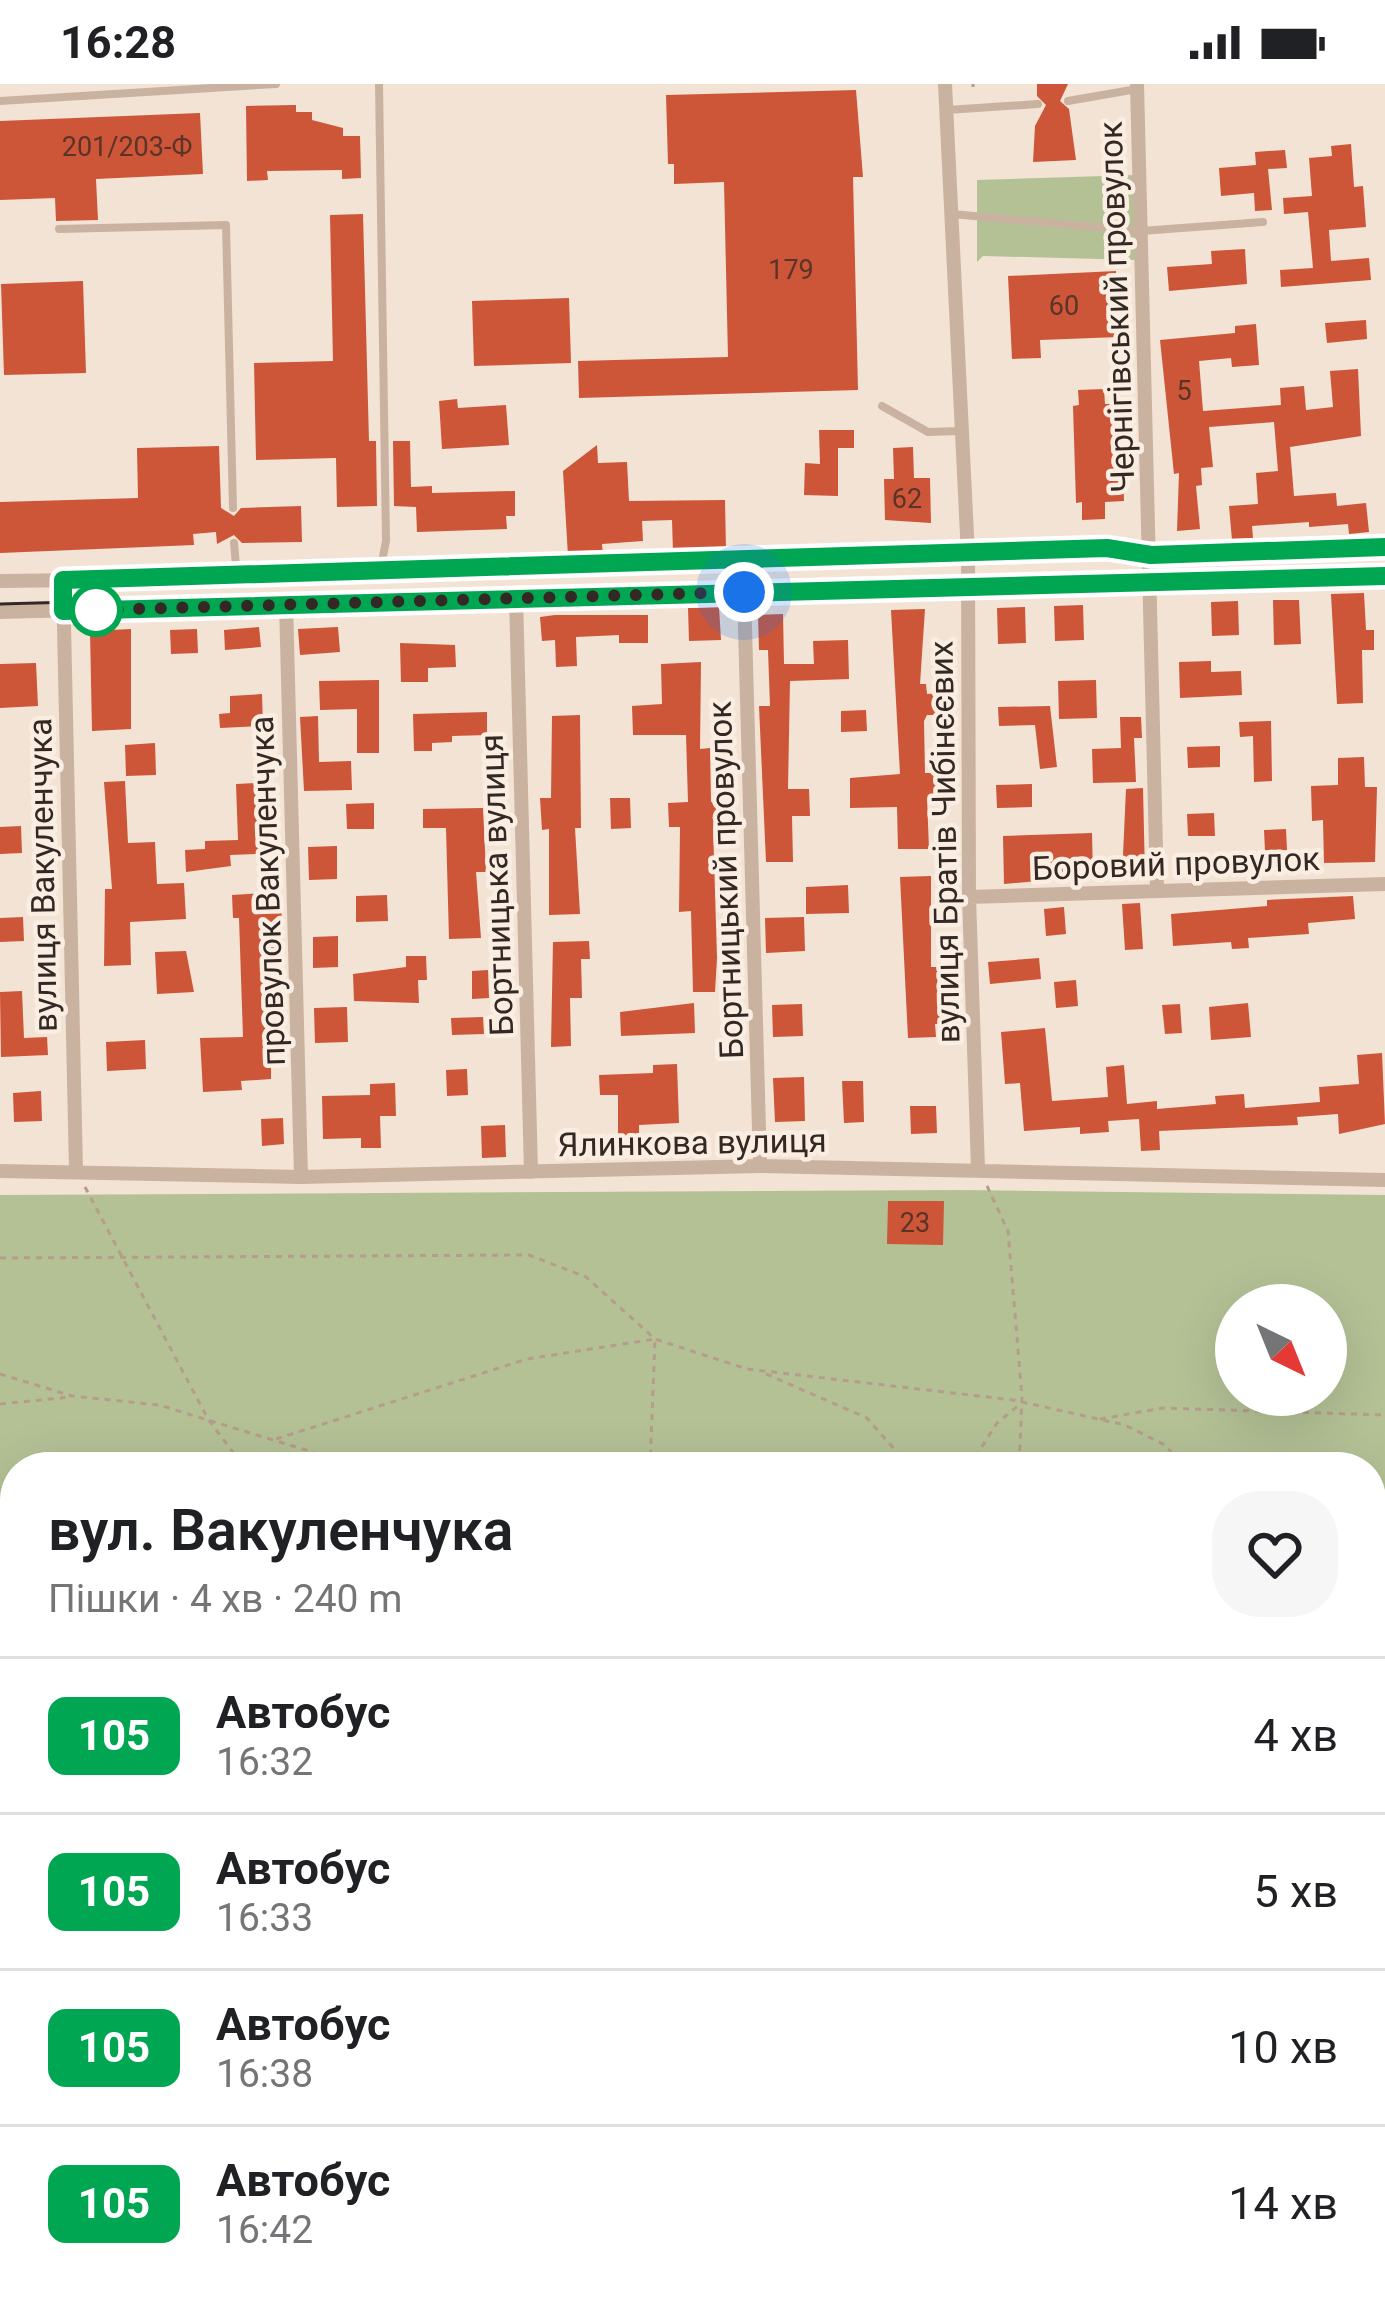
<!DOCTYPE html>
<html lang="uk">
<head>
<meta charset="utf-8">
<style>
  body { margin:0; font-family:Roboto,sans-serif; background:#f6f6f6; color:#202124; height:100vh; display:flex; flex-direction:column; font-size:45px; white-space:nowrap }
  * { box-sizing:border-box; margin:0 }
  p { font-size:39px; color:#757577 }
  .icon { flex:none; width:66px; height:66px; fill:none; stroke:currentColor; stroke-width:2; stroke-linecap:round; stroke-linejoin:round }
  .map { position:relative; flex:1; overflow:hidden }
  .details { position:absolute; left:0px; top:1368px; width:1386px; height:855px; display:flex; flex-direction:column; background:#fff; border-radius:48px 48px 0 0; box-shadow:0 12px 48px #0002 }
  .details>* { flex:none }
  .badge { padding:0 24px; border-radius:18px; font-size:42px; line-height:78px }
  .needle { width:78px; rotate:137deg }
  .fabs { position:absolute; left:1215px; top:1200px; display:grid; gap:24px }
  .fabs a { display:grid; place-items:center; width:132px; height:132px; border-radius:50%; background:#fff; box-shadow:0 12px 48px #0002; font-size:60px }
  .you { position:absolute; width:60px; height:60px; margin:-30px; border:9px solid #fff; border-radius:50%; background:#1a73e8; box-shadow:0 0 0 18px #1a73e833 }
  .map>.badge { position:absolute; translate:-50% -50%; box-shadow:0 0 0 6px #fff }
  .round { display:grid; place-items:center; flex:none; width:126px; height:126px; border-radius:48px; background:#f6f6f6 }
  .head { display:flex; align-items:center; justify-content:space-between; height:204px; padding:0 48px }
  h1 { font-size:57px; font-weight:600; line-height:90px }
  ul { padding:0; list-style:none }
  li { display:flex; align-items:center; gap:36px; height:156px; padding:0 48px; border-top:3px solid #e0e0e0 }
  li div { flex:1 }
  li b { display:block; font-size:45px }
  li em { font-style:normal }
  li .badge { min-width:132px; font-weight:700; text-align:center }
  .status { display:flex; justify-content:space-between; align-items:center; height:84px; padding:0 60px; background:#fff; direction:ltr }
  .status svg { height:33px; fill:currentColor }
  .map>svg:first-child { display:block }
  .green { fill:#b4c195; fill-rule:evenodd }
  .building { fill:#cd5538 }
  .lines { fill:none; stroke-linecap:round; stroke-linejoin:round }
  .path { stroke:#b69c8b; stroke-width:3; stroke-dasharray:6 6; stroke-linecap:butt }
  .service { stroke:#cab2a1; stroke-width:8 }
  .minor { stroke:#cab2a1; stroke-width:14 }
  .tram { stroke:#342824; stroke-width:3 }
  .line-casing { stroke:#fff; stroke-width:27 }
  .line { stroke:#00a651; stroke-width:18 }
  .walk { stroke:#342824; stroke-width:12; stroke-dasharray:0 21.6 }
  .stop-dot { fill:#fff; stroke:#00a651; stroke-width:6 }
  .labels { text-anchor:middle; stroke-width:9; stroke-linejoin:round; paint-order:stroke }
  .number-label { font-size:27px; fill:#5a3329 }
  .street-label { font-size:33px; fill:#342824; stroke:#faede1 }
</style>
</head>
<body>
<div class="status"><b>16:28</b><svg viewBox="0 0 49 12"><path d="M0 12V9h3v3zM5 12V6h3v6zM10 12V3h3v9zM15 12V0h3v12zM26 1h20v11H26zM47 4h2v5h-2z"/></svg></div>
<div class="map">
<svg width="1385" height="2222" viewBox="0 0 1385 2222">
  <rect width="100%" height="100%" fill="#f2e3d5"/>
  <path class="green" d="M 1136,91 L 1137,176 L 983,172 L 977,178 L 977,96 Z
    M 961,1106 L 1385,1111 L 1385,2222 L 0,2222 L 0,1111 ZM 1236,1221 L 1326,1221 L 1326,1311 L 1236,1311 ZM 15,1383 L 1371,1383 L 1371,2208 L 15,2208 Z"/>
  <path class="building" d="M 1037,0 L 1068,0 L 1060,17 L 1069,25 L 1076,76 L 1033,78 L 1035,42 L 1046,21 L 1037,12 Z
    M 856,6 L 863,93 L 853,93 L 858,306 L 579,314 L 578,277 L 728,273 L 724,98 L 674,100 L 674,80 L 668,80 L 666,11 Z
    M 296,21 L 296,28 L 312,28 L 312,36 L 343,44 L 343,52 L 360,52 L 361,94 L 342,95 L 342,86 L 267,87 L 268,96 L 247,97 L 246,22 Z
    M 200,29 L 203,90 L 96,95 L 98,136 L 56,137 L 55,114 L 0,116 L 0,37 Z
    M 1351,60 L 1354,103 L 1363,102 L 1366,143 L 1329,146 L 1331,177 L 1369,174 L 1371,196 L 1281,203 L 1280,186 L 1313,184 L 1308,128 L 1284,130 L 1283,114 L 1312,112 L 1309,74 L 1332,72 L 1331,62 Z
    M 1285,66 L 1287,84 L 1268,85 L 1272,126 L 1255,127 L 1254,109 L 1221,112 L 1219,84 L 1256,81 L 1255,68 Z
    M 363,130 L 369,357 L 376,357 L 377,422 L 337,423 L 336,374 L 256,376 L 254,279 L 333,277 L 330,131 Z
    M 1245,165 L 1247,200 L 1169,207 L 1167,183 L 1212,180 L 1211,167 Z
    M 1116,187 L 1119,253 L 1040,256 L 1041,274 L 1012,275 L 1008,192 Z
    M 83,197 L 86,289 L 4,291 L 1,200 Z
    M 569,214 L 571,279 L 474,282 L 472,217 Z
    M 1366,236 L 1367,255 L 1327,259 L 1325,239 Z
    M 1256,240 L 1259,281 L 1232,283 L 1231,274 L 1199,277 L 1203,327 L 1281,321 L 1280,304 L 1304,302 L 1306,326 L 1333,323 L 1330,287 L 1358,285 L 1361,352 L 1290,363 L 1294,412 L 1336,409 L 1337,422 L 1366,419 L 1369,448 L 1349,450 L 1348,440 L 1309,443 L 1309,438 L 1252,442 L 1253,454 L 1232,456 L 1229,422 L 1258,420 L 1256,389 L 1278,387 L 1274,338 L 1209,343 L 1213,383 L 1201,384 L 1202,401 L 1196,402 L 1200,445 L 1177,447 L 1179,389 L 1174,390 L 1160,256 L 1235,249 L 1235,242 Z
    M 1104,305 L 1105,320 L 1121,320 L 1124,417 L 1105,418 L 1105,435 L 1082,436 L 1082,418 L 1076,419 L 1073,322 L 1079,321 L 1078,306 Z
    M 457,315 L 458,324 L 506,321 L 509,361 L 442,365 L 439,317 Z
    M 819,346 L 854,346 L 854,364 L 838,364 L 838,412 L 804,411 L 805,379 L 820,380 Z
    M 393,357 L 410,357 L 411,403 L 432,402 L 432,409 L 515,407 L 515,432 L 506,432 L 507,445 L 417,448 L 416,423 L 394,422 Z
    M 597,361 L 598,379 L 627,378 L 629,417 L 725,416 L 726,466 L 673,468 L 672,436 L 642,437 L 643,457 L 602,460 L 603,471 L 568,472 L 563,387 Z
    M 219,362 L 221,424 L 234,432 L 241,424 L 301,422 L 302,458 L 242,459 L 234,451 L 217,460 L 216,448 L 193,450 L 194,461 L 0,469 L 0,418 L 138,414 L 137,364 Z
    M 913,363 L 914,394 L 930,394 L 931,439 L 885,436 L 884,395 L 894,395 L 893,364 Z
    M 1364,509 L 1366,546 L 1374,546 L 1374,566 L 1362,566 L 1363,619 L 1337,620 L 1331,510 Z
    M 1273,516 L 1299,516 L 1301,560 L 1274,561 Z
    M 1238,517 L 1239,551 L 1212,552 L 1211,518 Z
    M 1083,521 L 1084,556 L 1055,557 L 1054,522 Z
    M 719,523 L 721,556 L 689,557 L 688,524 Z
    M 1025,523 L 1026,559 L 998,560 L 997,524 Z
    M 925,525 L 920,600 L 926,600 L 927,610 L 946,609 L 947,631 L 927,631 L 924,637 L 925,689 L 944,689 L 944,713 L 927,714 L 929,765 L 898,765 L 897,723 L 850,724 L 850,694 L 900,690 L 891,526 Z
    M 783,530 L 784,580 L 814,580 L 813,557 L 848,556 L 849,595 L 790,597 L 788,705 L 809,705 L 810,732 L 792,732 L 793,778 L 766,778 L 759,622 L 770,622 L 768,566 L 759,566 L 758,531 Z
    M 555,531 L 648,531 L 648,559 L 619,559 L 619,551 L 576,553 L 577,582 L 556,583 L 555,556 L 542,557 L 540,533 Z
    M 259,543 L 261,563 L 225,566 L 224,546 Z
    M 338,543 L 340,568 L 300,571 L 298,545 Z
    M 131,545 L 131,645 L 92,647 L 90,547 Z
    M 197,545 L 198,569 L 171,570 L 170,546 Z
    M 400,559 L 455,561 L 456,583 L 428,584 L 428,598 L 401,598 Z
    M 1211,577 L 1211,588 L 1241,587 L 1242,611 L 1180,614 L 1179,578 Z
    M 701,578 L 700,665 L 710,664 L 711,718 L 718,718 L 719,741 L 713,742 L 717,874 L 715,908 L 693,908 L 691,827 L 679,828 L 680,743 L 669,743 L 668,719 L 688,718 L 686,651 L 633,651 L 632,622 L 662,620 L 661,580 Z
    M 36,579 L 38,622 L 0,624 L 0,580 Z
    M 379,596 L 379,669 L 357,669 L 357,625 L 320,626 L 319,597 Z
    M 1096,596 L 1097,634 L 1059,635 L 1058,597 Z
    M 262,610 L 263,642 L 220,644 L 219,630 L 230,629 L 230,612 Z
    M 1050,622 L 1057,683 L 1040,685 L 1035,641 L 999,642 L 998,623 Z
    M 866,626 L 867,647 L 841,648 L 841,627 Z
    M 487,628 L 487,651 L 452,652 L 452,658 L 432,659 L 432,667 L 414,667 L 413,630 Z
    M 580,631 L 581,744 L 575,744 L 580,830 L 549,831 L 549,745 L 542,746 L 540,714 L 551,714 L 552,632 Z
    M 318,632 L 319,678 L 351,677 L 352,706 L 304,707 L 300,633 Z
    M 1120,633 L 1141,633 L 1142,654 L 1134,654 L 1136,698 L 1093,699 L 1092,665 L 1121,664 Z
    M 1271,637 L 1272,697 L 1254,698 L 1253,652 L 1240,653 L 1239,638 Z
    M 155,659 L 156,691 L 126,692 L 125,661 Z
    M 1220,662 L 1220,683 L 1188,684 L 1187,663 Z
    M 1364,673 L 1365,703 L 1377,703 L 1375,778 L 1324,779 L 1323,736 L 1312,737 L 1311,702 L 1338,701 L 1338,674 Z
    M 125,697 L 128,759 L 155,758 L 157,800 L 184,799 L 186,835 L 130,838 L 131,881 L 104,882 L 105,805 L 112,805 L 104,698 Z
    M 272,698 L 279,769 L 230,771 L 231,782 L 186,788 L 185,766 L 205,765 L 205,757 L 238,756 L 236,700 Z
    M 1032,700 L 1032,723 L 997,724 L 996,701 Z
    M 1143,704 L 1145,792 L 1122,793 L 1126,705 Z
    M 610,714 L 630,714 L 631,744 L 611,745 Z
    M 374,719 L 374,745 L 347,745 L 346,720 Z
    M 483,724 L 486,788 L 476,788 L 481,854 L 449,855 L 446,744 L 423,744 L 423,725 Z
    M 1214,729 L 1215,752 L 1188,752 L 1187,730 Z
    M 21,742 L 22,769 L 0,770 L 0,743 Z
    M 1286,745 L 1287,766 L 1265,767 L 1264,746 Z
    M 1092,749 L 1093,792 L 1004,800 L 1003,752 Z
    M 337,762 L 337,795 L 309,796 L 308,763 Z
    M 931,792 L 931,883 L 937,883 L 938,921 L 959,920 L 960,939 L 935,940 L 936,953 L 908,954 L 900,793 Z
    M 848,801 L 849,829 L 806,830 L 806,803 Z
    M 280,808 L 284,869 L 268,870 L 269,894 L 263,895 L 266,961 L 284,960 L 284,978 L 271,979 L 271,995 L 241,997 L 242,1006 L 203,1008 L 200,954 L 243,953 L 239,834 L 233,834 L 232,811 Z
    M 387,811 L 388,837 L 356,838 L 356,812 Z
    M 1353,812 L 1355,835 L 1308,839 L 1309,850 L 1248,854 L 1249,864 L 1232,865 L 1231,858 L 1173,862 L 1171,830 L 1267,822 L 1267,816 Z
    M 1140,819 L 1143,865 L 1125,866 L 1122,820 Z
    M 1064,823 L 1066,850 L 1046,852 L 1044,825 Z
    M 23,833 L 24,857 L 0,858 L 0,834 Z
    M 804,833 L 805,867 L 766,869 L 765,834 Z
    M 338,852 L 338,883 L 313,884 L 313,853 Z
    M 589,857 L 590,875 L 581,875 L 582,914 L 570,914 L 571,962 L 551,963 L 553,858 Z
    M 186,867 L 194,908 L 157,910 L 155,868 Z
    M 406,872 L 426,872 L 427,896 L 418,896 L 419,919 L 354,917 L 353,890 L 406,883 Z
    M 1039,874 L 1041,895 L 990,900 L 988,878 Z
    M 488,886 L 489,914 L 472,915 L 472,887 Z
    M 1076,896 L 1078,922 L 1056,924 L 1054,898 Z
    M 22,907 L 24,954 L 47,953 L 48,971 L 1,973 L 0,908 Z
    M 694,919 L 695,949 L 621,952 L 620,928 Z
    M 1248,919 L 1251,953 L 1211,956 L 1209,923 Z
    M 802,920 L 803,952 L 773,953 L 772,921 Z
    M 1180,920 L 1182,949 L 1165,950 L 1162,921 Z
    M 347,923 L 348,958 L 315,959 L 314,924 Z
    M 483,933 L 484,950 L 452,951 L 451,934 Z
    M 1045,944 L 1052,1017 L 1108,1013 L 1106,983 L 1124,981 L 1127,1020 L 1157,1017 L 1157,1025 L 1216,1020 L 1215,1012 L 1244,1010 L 1245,1024 L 1320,1018 L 1319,1003 L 1359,1000 L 1357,971 L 1382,969 L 1385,1040 L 1339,1050 L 1338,1030 L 1297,1033 L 1298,1041 L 1159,1047 L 1160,1066 L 1141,1067 L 1139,1035 L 1108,1037 L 1109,1048 L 1080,1050 L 1080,1043 L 1024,1047 L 1020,999 L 1005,1000 L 1001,948 Z
    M 145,956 L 146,985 L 107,987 L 106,958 Z
    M 677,980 L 679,1039 L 639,1041 L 639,1064 L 618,1065 L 618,1011 L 600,1011 L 599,991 L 653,989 L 653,981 Z
    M 467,985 L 468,1011 L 447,1012 L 446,986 Z
    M 804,993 L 805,1037 L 775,1038 L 773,994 Z
    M 842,997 L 863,997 L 864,1038 L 844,1039 Z
    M 395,999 L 396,1032 L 380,1032 L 381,1064 L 361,1064 L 361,1054 L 323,1055 L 322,1012 L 370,1011 L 370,1000 Z
    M 41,1007 L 42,1037 L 14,1038 L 13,1009 Z
    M 910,1022 L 936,1022 L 937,1049 L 911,1050 Z
    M 283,1034 L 284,1060 L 262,1062 L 261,1035 Z
    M 505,1041 L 506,1073 L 482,1074 L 481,1042 Z
    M 888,1117 L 944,1117 L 943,1161 L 887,1160 Z"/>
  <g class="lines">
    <path class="path" d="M 973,0 L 973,3
      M 987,1102 L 1008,1147 L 1022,1313 L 1019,1383
      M 85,1103 L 208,1335 L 244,1383
      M 0,1174 L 529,1171 L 586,1193 L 655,1255 L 747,1285 L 1013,1316 L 1125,1341 L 1165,1361 L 1184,1383
      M 0,1290 L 72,1312 L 159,1321 L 361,1383
      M 766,1290 L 867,1334 L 910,1383
      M 0,1320 L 71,1313
      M 1100,1335 L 1163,1324 L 1385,1331
      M 276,1355 L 527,1275 L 655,1255 L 650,1383
      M 969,1383 L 997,1339 L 1020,1320
      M 1371,1433 L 1385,1432
      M 1371,1490 L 1385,1496
      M 0,1510 L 15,1547
      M 0,1543 L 15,1534
      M 1371,1565 L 1385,1555
      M 1371,1641 L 1385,1640
      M 0,1768 L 15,1766
      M 1371,1882 L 1385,1882
      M 0,1894 L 15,1895
      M 1371,2089 L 1385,2093
      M 0,2121 L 15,2120
      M 659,2208 L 659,2222
      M 1026,2208 L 1027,2222
      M 4,2222 L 15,2190"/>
    <path class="service" d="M 379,0 L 386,457 L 380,488
      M 0,17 L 276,0
      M 1068,17 L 1137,5
      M 947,26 L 1038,20
      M 952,130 L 1141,147 L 1263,138
      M 59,145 L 226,141 L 233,424
      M 882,322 L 928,348 L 960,347
      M 234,459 L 237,493"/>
    <path class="minor" d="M 945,0 L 968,472 L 969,813 L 978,1084
      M 1137,0 L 1157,805
      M 63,496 L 76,1086
      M 0,497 L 237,494 L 1107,465 L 1151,471 L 1385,463
      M 744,508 L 760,1082
      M 516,513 L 531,1088
      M 286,519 L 301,1093
      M 0,528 L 1385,492
      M 969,813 L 1385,800
      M 0,1087 L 301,1093 L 760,1082 L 1385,1096"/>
    <path class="tram" d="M 0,520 L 1385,482"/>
  </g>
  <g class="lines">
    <defs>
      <path id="line" d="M 1385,463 L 1151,471 L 1107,464 L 63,496 L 63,527 L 1385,492"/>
    </defs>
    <use href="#line" class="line-casing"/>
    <use href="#line" class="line"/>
    <path class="walk" d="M 96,526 L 744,508"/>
  </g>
  <circle class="stop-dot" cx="96" cy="526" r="24"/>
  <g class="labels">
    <g class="number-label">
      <text x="127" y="72">201/203-Ф</text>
      <text x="791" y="195">179</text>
      <text x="1064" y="231">60</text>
      <text x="1184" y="316">5</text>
      <text x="907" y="424">62</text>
      <text x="915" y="1148">23</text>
    </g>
    <g class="street-label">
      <text transform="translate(1116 223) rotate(-92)" y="12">Чернігівський провулок</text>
      <text transform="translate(944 758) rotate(-91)" y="12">вулиця Братів Чибінєєвих</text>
      <text transform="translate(1176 779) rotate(-2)" y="12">Боровий провулок</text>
      <text transform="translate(42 791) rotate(-91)" y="12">вулиця Вакуленчука</text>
      <text transform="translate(725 796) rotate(-92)" y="12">Бортницький провулок</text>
      <text transform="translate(496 801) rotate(-92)" y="12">Бортницька вулиця</text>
      <text transform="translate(267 807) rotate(-92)" y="12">провулок Вакуленчука</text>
      <text transform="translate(692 1058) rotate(-1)" y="12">Ялинкова вулиця</text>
    </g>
  </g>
</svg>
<div class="fabs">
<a><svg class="needle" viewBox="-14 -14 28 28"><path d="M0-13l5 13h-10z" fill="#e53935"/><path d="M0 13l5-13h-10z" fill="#757577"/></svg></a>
</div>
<div class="you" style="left:744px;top:508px"></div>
<section class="details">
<div class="head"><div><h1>вул. Вакуленчука</h1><p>Пішки · 4 хв · 240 m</p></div><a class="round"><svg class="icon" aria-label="heart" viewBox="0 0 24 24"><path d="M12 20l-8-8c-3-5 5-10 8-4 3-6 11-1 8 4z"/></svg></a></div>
<ul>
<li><span class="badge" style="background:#00a651;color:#fff">105</span><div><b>Автобус</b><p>16:32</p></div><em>4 хв</em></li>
<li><span class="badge" style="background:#00a651;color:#fff">105</span><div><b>Автобус</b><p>16:33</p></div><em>5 хв</em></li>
<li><span class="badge" style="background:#00a651;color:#fff">105</span><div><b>Автобус</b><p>16:38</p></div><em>10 хв</em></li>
<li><span class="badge" style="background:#00a651;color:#fff">105</span><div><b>Автобус</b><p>16:42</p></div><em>14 хв</em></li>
</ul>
</section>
</div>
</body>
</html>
